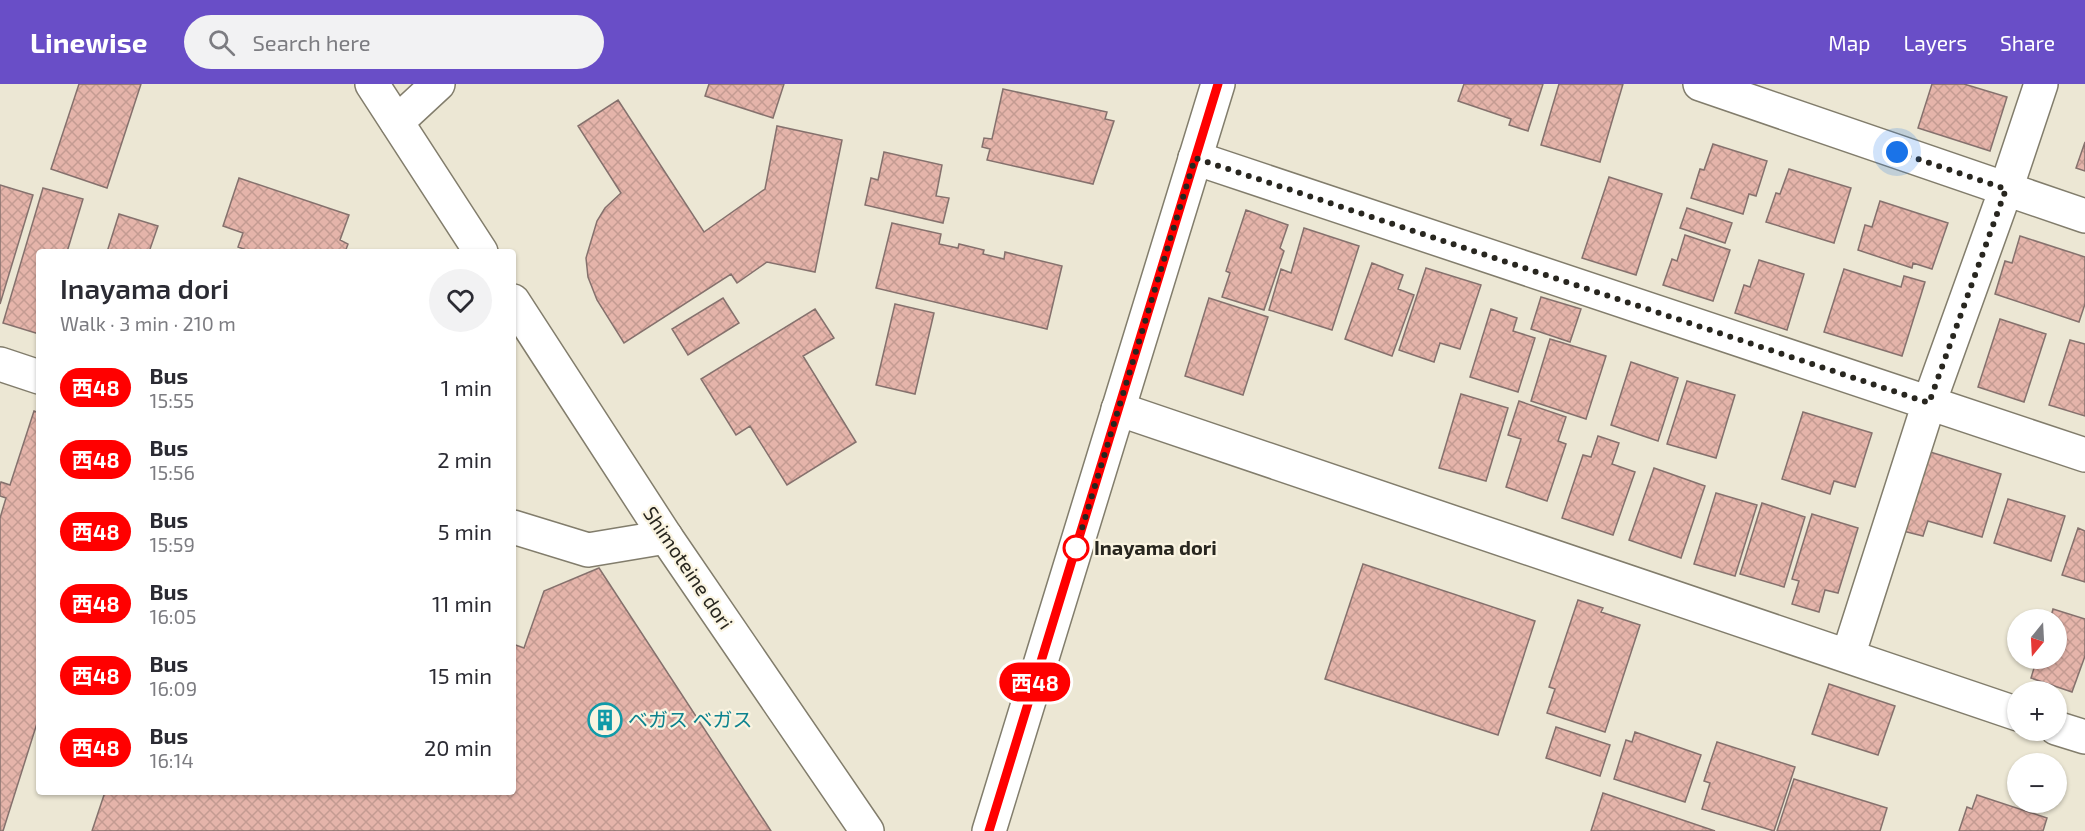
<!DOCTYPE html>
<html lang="en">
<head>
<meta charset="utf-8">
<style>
  body { margin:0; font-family:"Exo 2","Noto Sans JP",sans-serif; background:#f2f2f3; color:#2b2b33; height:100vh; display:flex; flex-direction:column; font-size:22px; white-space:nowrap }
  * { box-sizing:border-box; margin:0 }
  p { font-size:20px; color:#7c7c81 }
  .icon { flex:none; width:33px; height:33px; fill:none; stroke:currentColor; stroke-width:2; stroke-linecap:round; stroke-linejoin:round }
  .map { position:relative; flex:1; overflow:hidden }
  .drawer { position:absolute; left:36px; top:165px; width:480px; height:546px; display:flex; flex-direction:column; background:#fff; border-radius:6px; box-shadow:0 2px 4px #0004 }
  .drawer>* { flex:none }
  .badge { padding:0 12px; border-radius:20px; font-size:21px; line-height:39px }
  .needle { width:39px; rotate:198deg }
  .fabs { position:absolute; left:2007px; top:525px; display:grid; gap:12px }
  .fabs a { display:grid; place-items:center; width:60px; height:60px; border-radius:50%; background:#fff; box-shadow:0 2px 4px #0004; font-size:30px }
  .you { position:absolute; width:30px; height:30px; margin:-15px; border:4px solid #fff; border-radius:50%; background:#1a73e8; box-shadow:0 0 0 9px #1a73e833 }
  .map>.badge { position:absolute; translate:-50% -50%; box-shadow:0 0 0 3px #fff }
  .round { display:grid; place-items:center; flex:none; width:63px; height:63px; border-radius:32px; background:#f2f2f3 }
  .head { display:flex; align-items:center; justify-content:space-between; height:102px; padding:0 24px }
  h1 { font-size:28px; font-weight:600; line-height:45px }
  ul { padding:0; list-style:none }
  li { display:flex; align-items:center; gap:18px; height:72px; padding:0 24px }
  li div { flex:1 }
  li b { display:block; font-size:22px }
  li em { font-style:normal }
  li .badge { min-width:66px; font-weight:700; text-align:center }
  header { display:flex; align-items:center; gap:36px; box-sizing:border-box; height:84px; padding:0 30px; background:#694ec7; color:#fff }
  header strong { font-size:28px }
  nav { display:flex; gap:33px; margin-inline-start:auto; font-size:21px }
  .search { width:420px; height:54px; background:#f2f2f3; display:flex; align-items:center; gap:15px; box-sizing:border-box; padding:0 21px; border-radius:33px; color:#7c7c81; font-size:22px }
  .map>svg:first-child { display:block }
  .building { fill:url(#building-cross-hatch); stroke:#85716d; stroke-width:1.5 }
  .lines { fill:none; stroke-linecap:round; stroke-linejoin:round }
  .street-casing { stroke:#827d6c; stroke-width:36 }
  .secondary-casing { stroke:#827d6c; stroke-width:36 }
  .street { stroke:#fff; stroke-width:33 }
  .secondary { stroke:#fff; stroke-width:33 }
  .line-casing { stroke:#fff; stroke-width:14 }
  .line { stroke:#f00; stroke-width:9 }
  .walk { stroke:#28261f; stroke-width:6; stroke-dasharray:0 10.8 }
  .stop-dot { fill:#fff; stroke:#f00; stroke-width:3 }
  .labels { text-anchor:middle; stroke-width:4.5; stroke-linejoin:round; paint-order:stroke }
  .stop-label { font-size:20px; font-weight:bold; fill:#28261f; stroke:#faf4e1; text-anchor:start }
  .street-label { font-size:20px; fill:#28261f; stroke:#faf4e1 }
  .culture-label { font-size:20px; fill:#0d838f; stroke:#faf4e1; text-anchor:start }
</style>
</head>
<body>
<header>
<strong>Linewise</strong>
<div class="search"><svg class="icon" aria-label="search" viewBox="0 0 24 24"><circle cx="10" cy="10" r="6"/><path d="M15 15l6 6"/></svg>Search here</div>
<nav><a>Map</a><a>Layers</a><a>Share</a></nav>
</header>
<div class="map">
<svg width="2085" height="747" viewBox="0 0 2085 747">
  <defs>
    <pattern id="building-cross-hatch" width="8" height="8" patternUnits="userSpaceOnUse" patternTransform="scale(1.5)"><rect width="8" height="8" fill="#e5b4aa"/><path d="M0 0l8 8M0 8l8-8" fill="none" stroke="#c49b92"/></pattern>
  </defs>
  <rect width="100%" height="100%" fill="#ece7d4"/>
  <path class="building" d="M 79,0 L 141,0 L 107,104 L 51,85 Z
    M 709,0 L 784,0 L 773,34 L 705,12 Z
    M 1464,0 L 1543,0 L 1528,47 L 1509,41 L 1511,35 L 1458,17 Z
    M 1559,0 L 1623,0 L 1600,78 L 1541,61 Z
    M 1932,0 L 1964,0 L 2007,13 L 1990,67 L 1918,44 Z
    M 1003,5 L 1107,28 L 1105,35 L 1114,37 L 1093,100 L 987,76 L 990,65 L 982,63 L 984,54 L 992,55 Z
    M 618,16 L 704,148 L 765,105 L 777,42 L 842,56 L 815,188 L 767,178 L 737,199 L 731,190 L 624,259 L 597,216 L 588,193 L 586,174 L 597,137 L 605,124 L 621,109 L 578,42 Z
    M 2085,58 L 2085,87 L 2076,84 Z
    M 1713,60 L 1767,77 L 1756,112 L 1749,110 L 1743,130 L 1691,114 L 1700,85 L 1704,86 Z
    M 884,68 L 942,81 L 936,112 L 949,114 L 943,139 L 865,121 L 871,94 L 878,96 Z
    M 1789,85 L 1851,104 L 1834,159 L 1766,138 L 1776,109 L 1780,110 Z
    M 1609,93 L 1662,110 L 1636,191 L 1582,174 Z
    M 239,94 L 349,131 L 340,156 L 348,160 L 345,168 L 252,168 L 238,163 L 243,149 L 223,142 Z
    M 0,101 L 33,111 L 0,220 Z
    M 43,104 L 83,115 L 67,168 L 39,168 L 39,250 L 3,239 Z
    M 1880,117 L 1948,139 L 1932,185 L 1913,179 L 1912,184 L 1858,166 L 1865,141 L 1872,143 Z
    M 1687,124 L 1732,139 L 1725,159 L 1680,144 Z
    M 1246,126 L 1288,141 L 1280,164 L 1284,167 L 1264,226 L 1222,213 L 1230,189 L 1226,187 Z
    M 119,130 L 158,142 L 149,168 L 107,168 Z
    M 892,139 L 941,150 L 939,160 L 958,164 L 959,160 L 984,166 L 983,170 L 1004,175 L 1005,168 L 1062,182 L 1047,245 L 876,204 Z
    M 1304,144 L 1359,162 L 1332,246 L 1269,226 L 1281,185 L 1291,189 Z
    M 1685,151 L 1730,166 L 1713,217 L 1663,201 L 1672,175 L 1677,177 Z
    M 2020,152 L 2085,173 L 2085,220 L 2079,238 L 1995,210 L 2005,177 L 2012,179 Z
    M 1759,176 L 1804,190 L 1787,246 L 1735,229 L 1744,201 L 1750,203 Z
    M 1372,179 L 1403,191 L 1398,205 L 1414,211 L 1392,272 L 1345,255 Z
    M 1426,184 L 1481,201 L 1460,265 L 1440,259 L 1434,278 L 1399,266 Z
    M 1844,185 L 1901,203 L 1904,192 L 1925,198 L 1902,272 L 1824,248 Z
    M 1541,213 L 1581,225 L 1570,258 L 1531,245 Z
    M 723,214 L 739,239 L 688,271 L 672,245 Z
    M 1209,214 L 1268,233 L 1243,311 L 1185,292 Z
    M 895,220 L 934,229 L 915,310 L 876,301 Z
    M 815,225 L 834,254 L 803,272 L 856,358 L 787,401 L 750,342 L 736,351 L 701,295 Z
    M 1491,225 L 1517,234 L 1513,247 L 1535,254 L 1518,308 L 1470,293 Z
    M 2000,235 L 2046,250 L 2024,318 L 1978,303 Z
    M 1550,255 L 1606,272 L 1586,335 L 1531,317 Z
    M 2070,256 L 2085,260 L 2085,332 L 2049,321 Z
    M 1631,278 L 1678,294 L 1658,357 L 1611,341 Z
    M 1687,297 L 1735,311 L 1716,374 L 1667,360 Z
    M 1461,310 L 1508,324 L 1486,397 L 1439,384 Z
    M 1519,317 L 1566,333 L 1558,357 L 1566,360 L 1547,417 L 1506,403 L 1521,355 L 1508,351 Z
    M 34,327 L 39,329 L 39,633 L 3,747 L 0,747 L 0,434 L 6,414 L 0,412 L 0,401 L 1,398 L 10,401 Z
    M 1803,328 L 1872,349 L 1855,403 L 1834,397 L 1830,410 L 1782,395 Z
    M 1598,352 L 1619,359 L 1612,380 L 1635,388 L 1613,451 L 1562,434 L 1583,371 L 1591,373 Z
    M 1927,367 L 2001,390 L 1982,453 L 1928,437 L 1923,452 L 1903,447 Z
    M 1654,384 L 1705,402 L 1681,474 L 1629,456 Z
    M 1716,409 L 1757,421 L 1735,492 L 1694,480 Z
    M 2008,415 L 2065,432 L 2051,477 L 1994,459 Z
    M 1762,419 L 1805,433 L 1784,503 L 1740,490 Z
    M 1812,430 L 1858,444 L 1838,509 L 1825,506 L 1819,528 L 1792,520 L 1799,497 L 1792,495 Z
    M 2078,444 L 2085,447 L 2085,498 L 2062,491 Z
    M 1363,480 L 1535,537 L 1498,651 L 1325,595 Z
    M 599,484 L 771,747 L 92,747 L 105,708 L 513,708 L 513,560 L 524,564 L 544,507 Z
    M 1578,516 L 1603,524 L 1601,528 L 1640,541 L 1605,648 L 1547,629 L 1555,605 L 1549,603 Z
    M 2053,525 L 2085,535 L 2085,572 L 2072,608 L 2031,594 L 2037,574 L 2056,574 L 2056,536 L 2050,536 Z
    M 1829,600 L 1895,622 L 1878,671 L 1812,650 Z
    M 1556,643 L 1610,661 L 1600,692 L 1546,674 Z
    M 1635,648 L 1701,671 L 1685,718 L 1614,695 L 1626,656 L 1632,658 Z
    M 1717,658 L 1795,683 L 1774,747 L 1702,725 L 1710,699 L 1704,697 Z
    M 1794,695 L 1887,724 L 1880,747 L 1777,747 Z
    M 1603,709 L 1715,747 L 1591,747 Z
    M 1977,711 L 2047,734 L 2043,747 L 1959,747 L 1967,723 L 1972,725 Z"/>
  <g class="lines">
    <defs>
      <path id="street" d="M 1700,0 L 2085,132
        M 397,38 L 438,0
        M 1195,74 L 2085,371
        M 0,280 L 39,293
        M 1118,325 L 2018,630
        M 513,443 L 588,466 L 666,453
        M 1848,572 L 1929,319 L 2006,105 L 2041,0
        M 2056,644 L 2085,653"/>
      <path id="secondary" d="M 372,0 L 481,168
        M 513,217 L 666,453 L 867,747
        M 989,747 L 1218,0"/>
    </defs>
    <use href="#street" class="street-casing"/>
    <use href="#secondary" class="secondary-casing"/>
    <use href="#street" class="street"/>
    <use href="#secondary" class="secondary"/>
  </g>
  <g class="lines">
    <defs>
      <path id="line" d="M 989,747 L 1218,0"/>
    </defs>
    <use href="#line" class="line-casing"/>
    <use href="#line" class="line"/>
    <path class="walk" d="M 1076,464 L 1195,74 L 1929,319 L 2006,105 L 1897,68"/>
  </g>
  <defs>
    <symbol id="building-ring" viewBox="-11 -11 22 22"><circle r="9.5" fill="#faf4e1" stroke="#0f9aa8" stroke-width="1.5"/><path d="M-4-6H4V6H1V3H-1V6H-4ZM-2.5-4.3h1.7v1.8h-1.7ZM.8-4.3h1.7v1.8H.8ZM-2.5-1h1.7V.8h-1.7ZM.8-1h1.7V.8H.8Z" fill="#0f9aa8"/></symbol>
  </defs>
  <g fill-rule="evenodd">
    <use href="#building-ring" x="586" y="617" width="38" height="38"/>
  </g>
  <circle class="stop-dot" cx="1076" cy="464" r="12"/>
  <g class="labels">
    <g class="stop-label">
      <text x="1094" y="471">Inayama dori</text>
    </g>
    <g class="street-label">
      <text transform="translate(688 484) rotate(56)" y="7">Shimoteine dori</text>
    </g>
    <g class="culture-label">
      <text x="628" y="643">ベガス ベガス</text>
    </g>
  </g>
</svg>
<div class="fabs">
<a><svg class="needle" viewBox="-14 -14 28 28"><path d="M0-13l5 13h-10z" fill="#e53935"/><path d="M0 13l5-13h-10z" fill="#7c7c81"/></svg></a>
<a>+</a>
<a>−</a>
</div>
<div class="you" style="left:1897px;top:68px"></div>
<b class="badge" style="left:1035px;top:598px;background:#f00;color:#fff">西48</b>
<section class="drawer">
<div class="head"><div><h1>Inayama dori</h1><p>Walk · 3 min · 210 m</p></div><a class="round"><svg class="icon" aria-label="heart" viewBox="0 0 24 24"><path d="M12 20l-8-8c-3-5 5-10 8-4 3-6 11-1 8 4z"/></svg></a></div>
<ul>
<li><span class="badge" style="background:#f00;color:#fff">西48</span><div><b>Bus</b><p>15:55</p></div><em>1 min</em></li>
<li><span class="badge" style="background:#f00;color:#fff">西48</span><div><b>Bus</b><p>15:56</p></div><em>2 min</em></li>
<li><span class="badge" style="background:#f00;color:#fff">西48</span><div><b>Bus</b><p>15:59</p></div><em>5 min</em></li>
<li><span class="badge" style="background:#f00;color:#fff">西48</span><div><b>Bus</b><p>16:05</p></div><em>11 min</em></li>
<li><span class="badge" style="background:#f00;color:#fff">西48</span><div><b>Bus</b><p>16:09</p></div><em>15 min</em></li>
<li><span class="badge" style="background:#f00;color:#fff">西48</span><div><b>Bus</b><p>16:14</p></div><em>20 min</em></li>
</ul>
</section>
</div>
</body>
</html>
